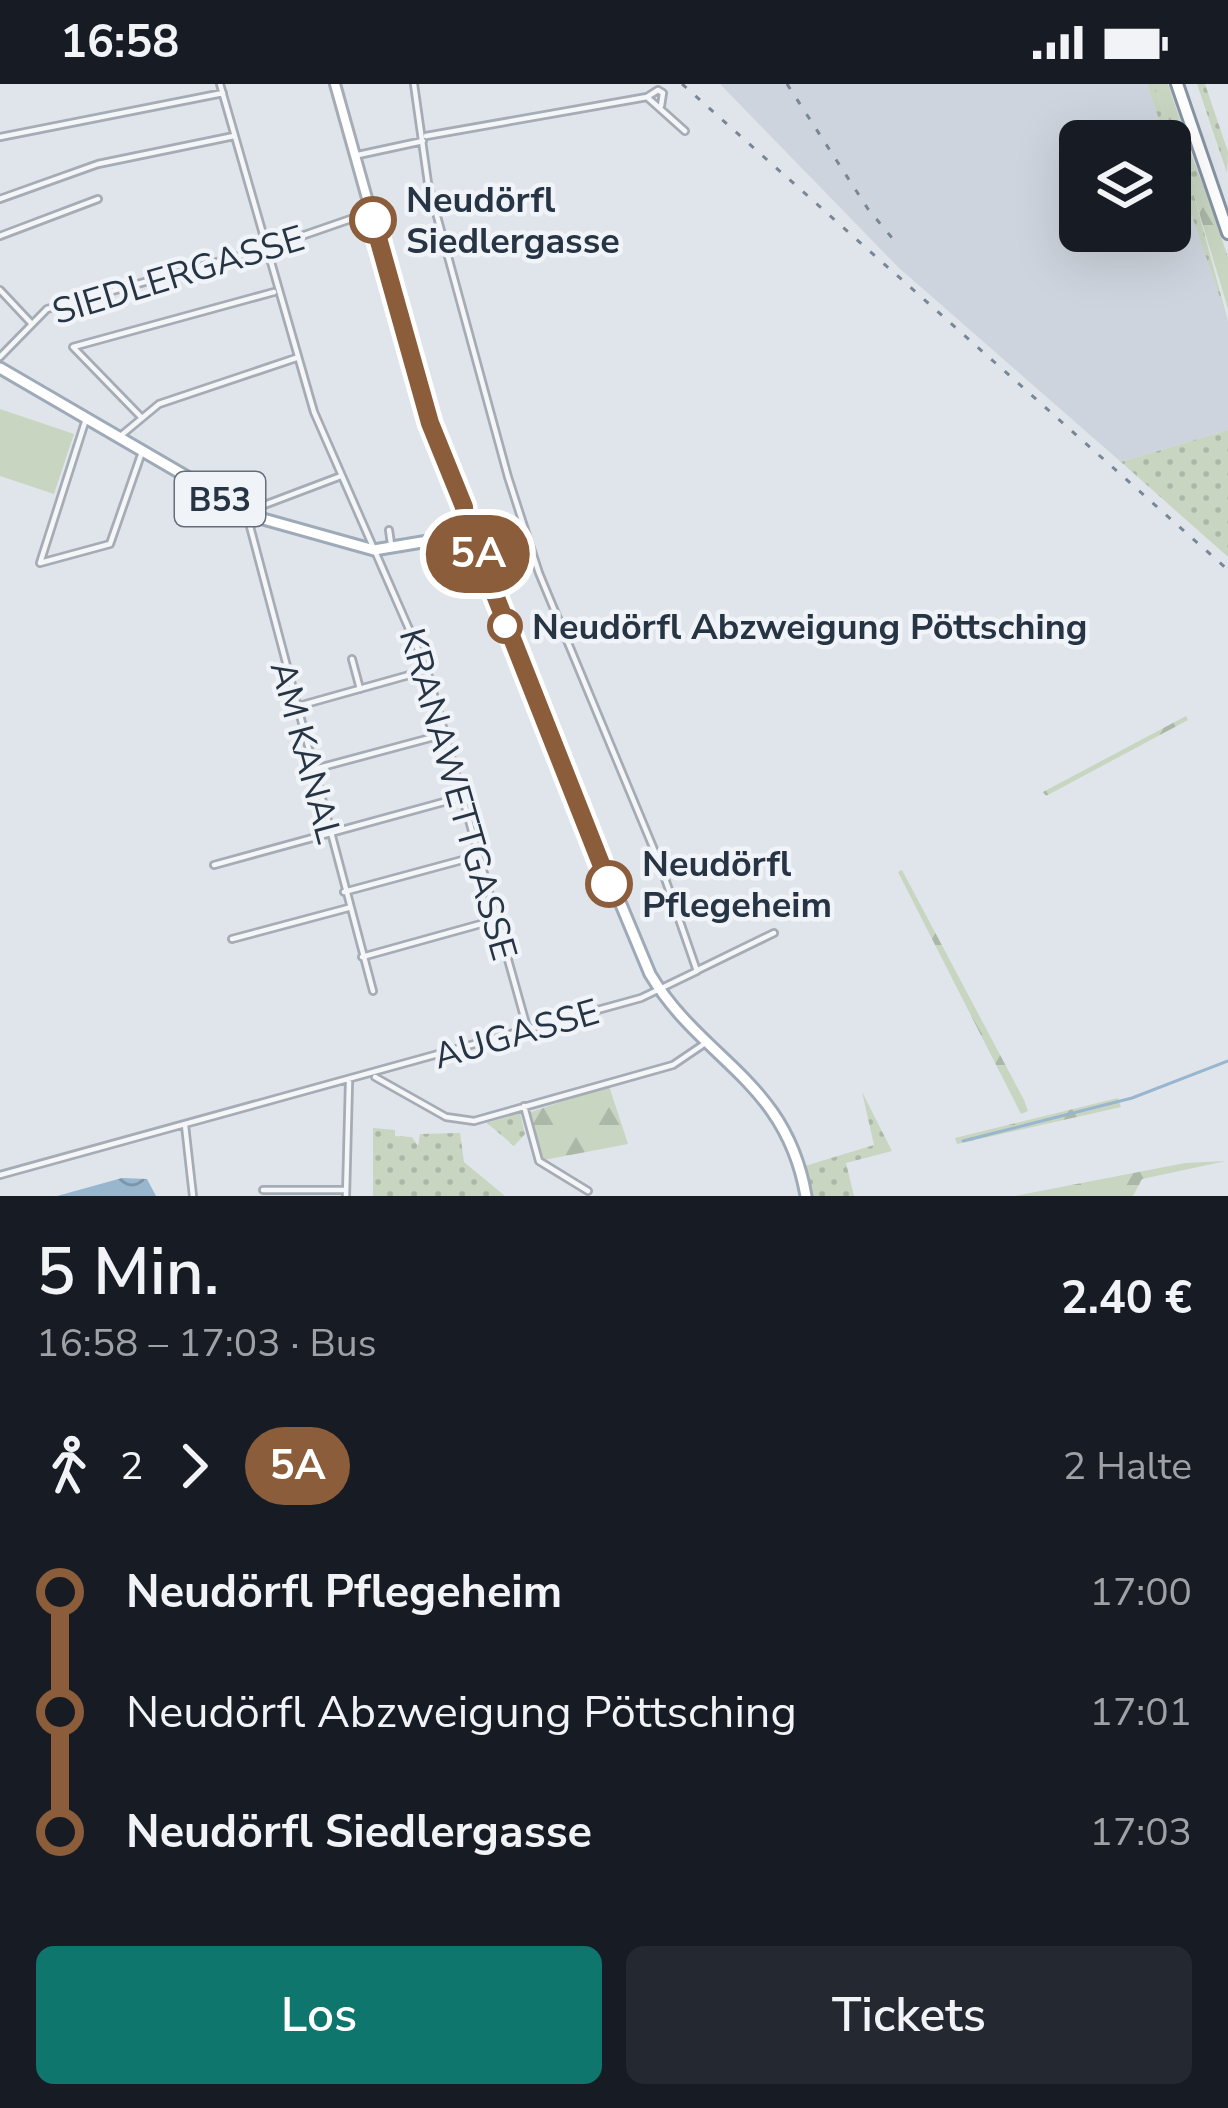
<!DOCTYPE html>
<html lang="de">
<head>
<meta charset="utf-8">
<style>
  body { margin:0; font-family:"Nunito Sans",sans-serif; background:#242831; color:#f1f3f6; height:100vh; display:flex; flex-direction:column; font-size:45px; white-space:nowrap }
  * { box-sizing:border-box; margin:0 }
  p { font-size:39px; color:#9ea1a6 }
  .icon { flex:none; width:66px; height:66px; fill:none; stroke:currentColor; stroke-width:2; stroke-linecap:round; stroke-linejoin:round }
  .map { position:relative; height:1112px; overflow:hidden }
  .sheet { display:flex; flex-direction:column; background:#171b24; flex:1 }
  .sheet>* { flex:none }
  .badge { padding:0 24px; border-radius:39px; font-size:42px; line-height:78px }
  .fabs { position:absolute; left:1059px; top:36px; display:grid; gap:24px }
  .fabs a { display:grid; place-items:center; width:132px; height:132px; border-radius:18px; background:#171b24; box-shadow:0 12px 48px #0002; font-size:60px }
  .map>.badge { position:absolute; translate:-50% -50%; box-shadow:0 0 0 6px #fff }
  .legs { display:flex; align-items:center; gap:18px; height:132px; padding:0 36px; font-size:39px }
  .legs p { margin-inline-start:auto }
  .summary { display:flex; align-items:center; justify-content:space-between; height:204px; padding:0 36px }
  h1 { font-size:66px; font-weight:600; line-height:90px }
  .cta { display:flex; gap:24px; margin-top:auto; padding:24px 36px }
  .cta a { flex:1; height:138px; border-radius:18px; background:#0f766e; color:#fff; font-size:48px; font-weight:600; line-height:138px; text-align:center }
  .cta a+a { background:#242831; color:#f1f3f6 }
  ul { padding:0 36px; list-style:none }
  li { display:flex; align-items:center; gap:42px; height:120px; font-size:45px }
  li i { display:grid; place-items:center; width:18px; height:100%; margin:0 15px; background:currentColor }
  li i::after { content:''; width:30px; height:30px; margin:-15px; border:9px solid; border-radius:50%; background:#171b24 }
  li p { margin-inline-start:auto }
  li:first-child i { background:linear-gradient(#0000 50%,currentColor 0) }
  li:last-child i { background:linear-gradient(currentColor 50%,#0000 0) }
  .status { display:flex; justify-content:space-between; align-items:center; height:84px; padding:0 60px; background:#171b24; direction:ltr }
  .status svg { height:33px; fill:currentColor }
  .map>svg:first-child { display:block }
  .built { fill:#ced4dd }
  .grass { fill:url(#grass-dots) }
  .forest { fill:url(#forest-firs) }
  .pitch { fill:#c7d5c1 }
  .water { fill:url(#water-waves) }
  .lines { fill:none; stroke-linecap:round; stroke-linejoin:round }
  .stream { stroke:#98b6ce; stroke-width:3 }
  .street-casing { stroke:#a5acb6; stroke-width:10 }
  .secondary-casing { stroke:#a5acb6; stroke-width:14 }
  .primary-casing { stroke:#9eaab8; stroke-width:15 }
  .highway-casing { stroke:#8694a3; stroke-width:16 }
  .street { stroke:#f4f6f8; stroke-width:4.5 }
  .secondary { stroke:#fff; stroke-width:8 }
  .primary { stroke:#fff; stroke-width:9 }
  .highway { stroke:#fff; stroke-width:10 }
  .rail { stroke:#788696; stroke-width:3; stroke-dasharray:6 12; stroke-linecap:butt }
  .line-1-casing { stroke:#fff; stroke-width:27 }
  .line-1 { stroke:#8b5d3b; stroke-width:18 }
  .stop-1-dot { fill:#fff; stroke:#8b5d3b; stroke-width:6 }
  .labels { text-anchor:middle; stroke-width:9; stroke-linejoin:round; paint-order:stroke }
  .shield { fill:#f0f4f8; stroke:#636e7a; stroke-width:3 }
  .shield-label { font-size:33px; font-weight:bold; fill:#273444 }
  .stop-label { font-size:36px; font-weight:bold; fill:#273444; stroke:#f0f4f8; text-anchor:start }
  .street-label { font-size:36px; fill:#273444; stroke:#f0f4f8 }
</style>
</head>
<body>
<div class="status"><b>16:58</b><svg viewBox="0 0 49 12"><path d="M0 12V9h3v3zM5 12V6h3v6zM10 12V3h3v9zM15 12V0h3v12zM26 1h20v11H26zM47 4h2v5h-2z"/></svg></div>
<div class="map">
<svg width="1228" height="1112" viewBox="0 0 1228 1112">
  <defs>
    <pattern id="grass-dots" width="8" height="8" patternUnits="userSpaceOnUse" patternTransform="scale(3)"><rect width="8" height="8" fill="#c7d5c1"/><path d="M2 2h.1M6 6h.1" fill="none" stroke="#abb7a7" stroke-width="1.8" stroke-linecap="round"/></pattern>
    <pattern id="forest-firs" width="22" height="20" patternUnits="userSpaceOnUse" patternTransform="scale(3)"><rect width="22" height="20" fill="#c7d5c1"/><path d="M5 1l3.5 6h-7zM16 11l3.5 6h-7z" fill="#abb7a7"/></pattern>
    <pattern id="water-waves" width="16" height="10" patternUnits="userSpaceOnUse" patternTransform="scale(3)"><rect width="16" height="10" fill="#98b6ce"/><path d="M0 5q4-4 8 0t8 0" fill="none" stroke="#7c95a9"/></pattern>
  </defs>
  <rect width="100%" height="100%" fill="#e0e5eb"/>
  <path class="built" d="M 720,0 L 1147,0 L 1167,57 L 1080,57 L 1080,147 L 1170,147 L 1170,65 L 1228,237 L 1228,346 L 1121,378 L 898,183 Z"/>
  <path class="grass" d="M 1147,0 L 1154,0 L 1183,84 L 1194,78 L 1204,104 L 1193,108 L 1228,237 Z
    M 1197,0 L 1205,0 L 1228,68 L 1227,89 Z
    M 1228,346 L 1228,473 L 1121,378 Z
    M 862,1008 L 892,1067 L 846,1079 L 854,1112 L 812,1112 L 805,1082 L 874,1061 Z
    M 520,1029 L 525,1050 L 514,1062 L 487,1039 Z
    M 373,1044 L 395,1046 L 395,1052 L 412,1053 L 418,1062 L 420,1050 L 460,1049 L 464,1078 L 505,1112 L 373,1112 Z"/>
  <path class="forest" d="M 1154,0 L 1168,0 L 1194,78 L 1183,85 Z
    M 1204,104 L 1228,173 L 1228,225 L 1193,108 Z
    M 1186,632 L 1188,636 L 1046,712 L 1043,708 Z
    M 902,786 L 1024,1016 L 1028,1027 L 1021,1030 L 898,788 Z
    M 609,1002 L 628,1060 L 544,1076 L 528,1029 Z
    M 1118,1014 L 1121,1023 L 957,1060 L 955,1054 Z
    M 1226,1077 L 1142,1095 L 1133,1112 L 1015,1112 L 1185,1079 Z"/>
  <path class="pitch" d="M 0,325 L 74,350 L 54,410 L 0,392 Z"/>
  <path class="water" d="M 122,1094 L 147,1095 L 156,1112 L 57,1112 Z"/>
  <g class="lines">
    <path class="stream" d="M 963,1057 L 1132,1014 L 1228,977"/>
    <defs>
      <path id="street" d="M 220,0 L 314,328 L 427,586 L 528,947
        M 647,13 L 658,6 L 663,9 L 661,22
        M 426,52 L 647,13 L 685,47
        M 0,53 L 223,9
        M 358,71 L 423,57
        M 0,115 L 98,80 L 234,52
        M 0,152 L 98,115
        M 0,206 L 31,239
        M 0,273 L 47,225 L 264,165 L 368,129
        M 141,333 L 73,263 L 274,208
        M 86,335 L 40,479 L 110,460 L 142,368
        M 118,354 L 159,320 L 296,274
        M 247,431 L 373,907
        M 257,432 L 259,423 L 341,392
        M 389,446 L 391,460
        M 352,575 L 360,605
        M 295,623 L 427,586
        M 311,686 L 445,650
        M 214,781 L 462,713
        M 344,808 L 477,772
        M 232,855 L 348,824
        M 362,873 L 495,836
        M 698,886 L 774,849
        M 375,993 L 446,1033 L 474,1037 L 673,981 L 704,960
        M 524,1022 L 539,1077 L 588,1107
        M 185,1041 L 193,1112
        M 0,1091 L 641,914 L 697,887 L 660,780 L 539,489 L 508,393 L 428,99 L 414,0
        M 263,1106 L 346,1106
        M 346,1112 L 349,998"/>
      <path id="secondary" d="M 335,0 L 430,339 L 464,423 L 466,457"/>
      <path id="primary" d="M 0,284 L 256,433 L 374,466 L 446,454 L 471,461 L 650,890 C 702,977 786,996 806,1112"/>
      <path id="highway" d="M 1177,0 L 1228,149"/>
    </defs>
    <use href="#street" class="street-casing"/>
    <use href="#secondary" class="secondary-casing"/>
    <use href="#primary" class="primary-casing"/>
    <use href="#highway" class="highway-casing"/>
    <use href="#street" class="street"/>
    <use href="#secondary" class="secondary"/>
    <use href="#primary" class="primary"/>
    <use href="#highway" class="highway"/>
    <path class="rail" d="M 682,0 L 1228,486
      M 787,0 L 868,125 L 898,161"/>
  </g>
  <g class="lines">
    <defs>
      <path id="line-1" d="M 373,136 L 430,339 L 464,423 L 466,457 L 482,478 L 609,800"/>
    </defs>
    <use href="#line-1" class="line-1-casing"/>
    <use href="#line-1" class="line-1"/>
  </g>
  <g class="stop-1-dot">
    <circle cx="373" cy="136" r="21"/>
    <circle cx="505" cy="542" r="15"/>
    <circle cx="609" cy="800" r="21"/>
  </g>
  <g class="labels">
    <rect class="shield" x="175" y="388" width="90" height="54" rx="9"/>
    <g class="shield-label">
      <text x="220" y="427">B53</text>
    </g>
    <g class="stop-label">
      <text x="406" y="128">Neudörfl<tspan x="406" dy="41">Siedlergasse</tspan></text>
      <text x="532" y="555">Neudörfl Abzweigung Pöttsching</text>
      <text x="642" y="792">Neudörfl<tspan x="642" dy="41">Pflegeheim</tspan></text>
    </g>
    <g class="street-label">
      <text transform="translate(178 190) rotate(-17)" y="13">SIEDLERGASSE</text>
      <text transform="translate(307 668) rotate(75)" y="13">AM KANAL</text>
      <text transform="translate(459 710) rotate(74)" y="13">KRANAWETTGASSE</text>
      <text transform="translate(516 949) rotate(-16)" y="13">AUGASSE</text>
    </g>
  </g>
</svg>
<div class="fabs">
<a><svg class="icon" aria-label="layers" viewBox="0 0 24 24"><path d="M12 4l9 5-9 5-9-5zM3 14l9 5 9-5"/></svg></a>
</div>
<b class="badge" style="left:478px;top:470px;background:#8b5d3b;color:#fff">5A</b>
</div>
<section class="sheet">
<div class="summary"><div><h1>5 Min.</h1><p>16:58 – 17:03 · Bus</p></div><b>2.40 €</b></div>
<div class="legs"><svg class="icon" aria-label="walk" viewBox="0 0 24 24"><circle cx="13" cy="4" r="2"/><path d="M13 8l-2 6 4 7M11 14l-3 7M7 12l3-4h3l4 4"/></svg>2<svg class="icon" aria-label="forward" viewBox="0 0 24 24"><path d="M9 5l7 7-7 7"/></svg><b class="badge" style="background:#8b5d3b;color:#fff">5A</b><p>2 Halte</p></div>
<ul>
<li><i style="color:#8b5d3b"></i><b>Neudörfl Pflegeheim</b><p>17:00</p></li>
<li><i style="color:#8b5d3b"></i><span>Neudörfl Abzweigung Pöttsching</span><p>17:01</p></li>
<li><i style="color:#8b5d3b"></i><b>Neudörfl Siedlergasse</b><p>17:03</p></li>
</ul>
<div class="cta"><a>Los</a><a>Tickets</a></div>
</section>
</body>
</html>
